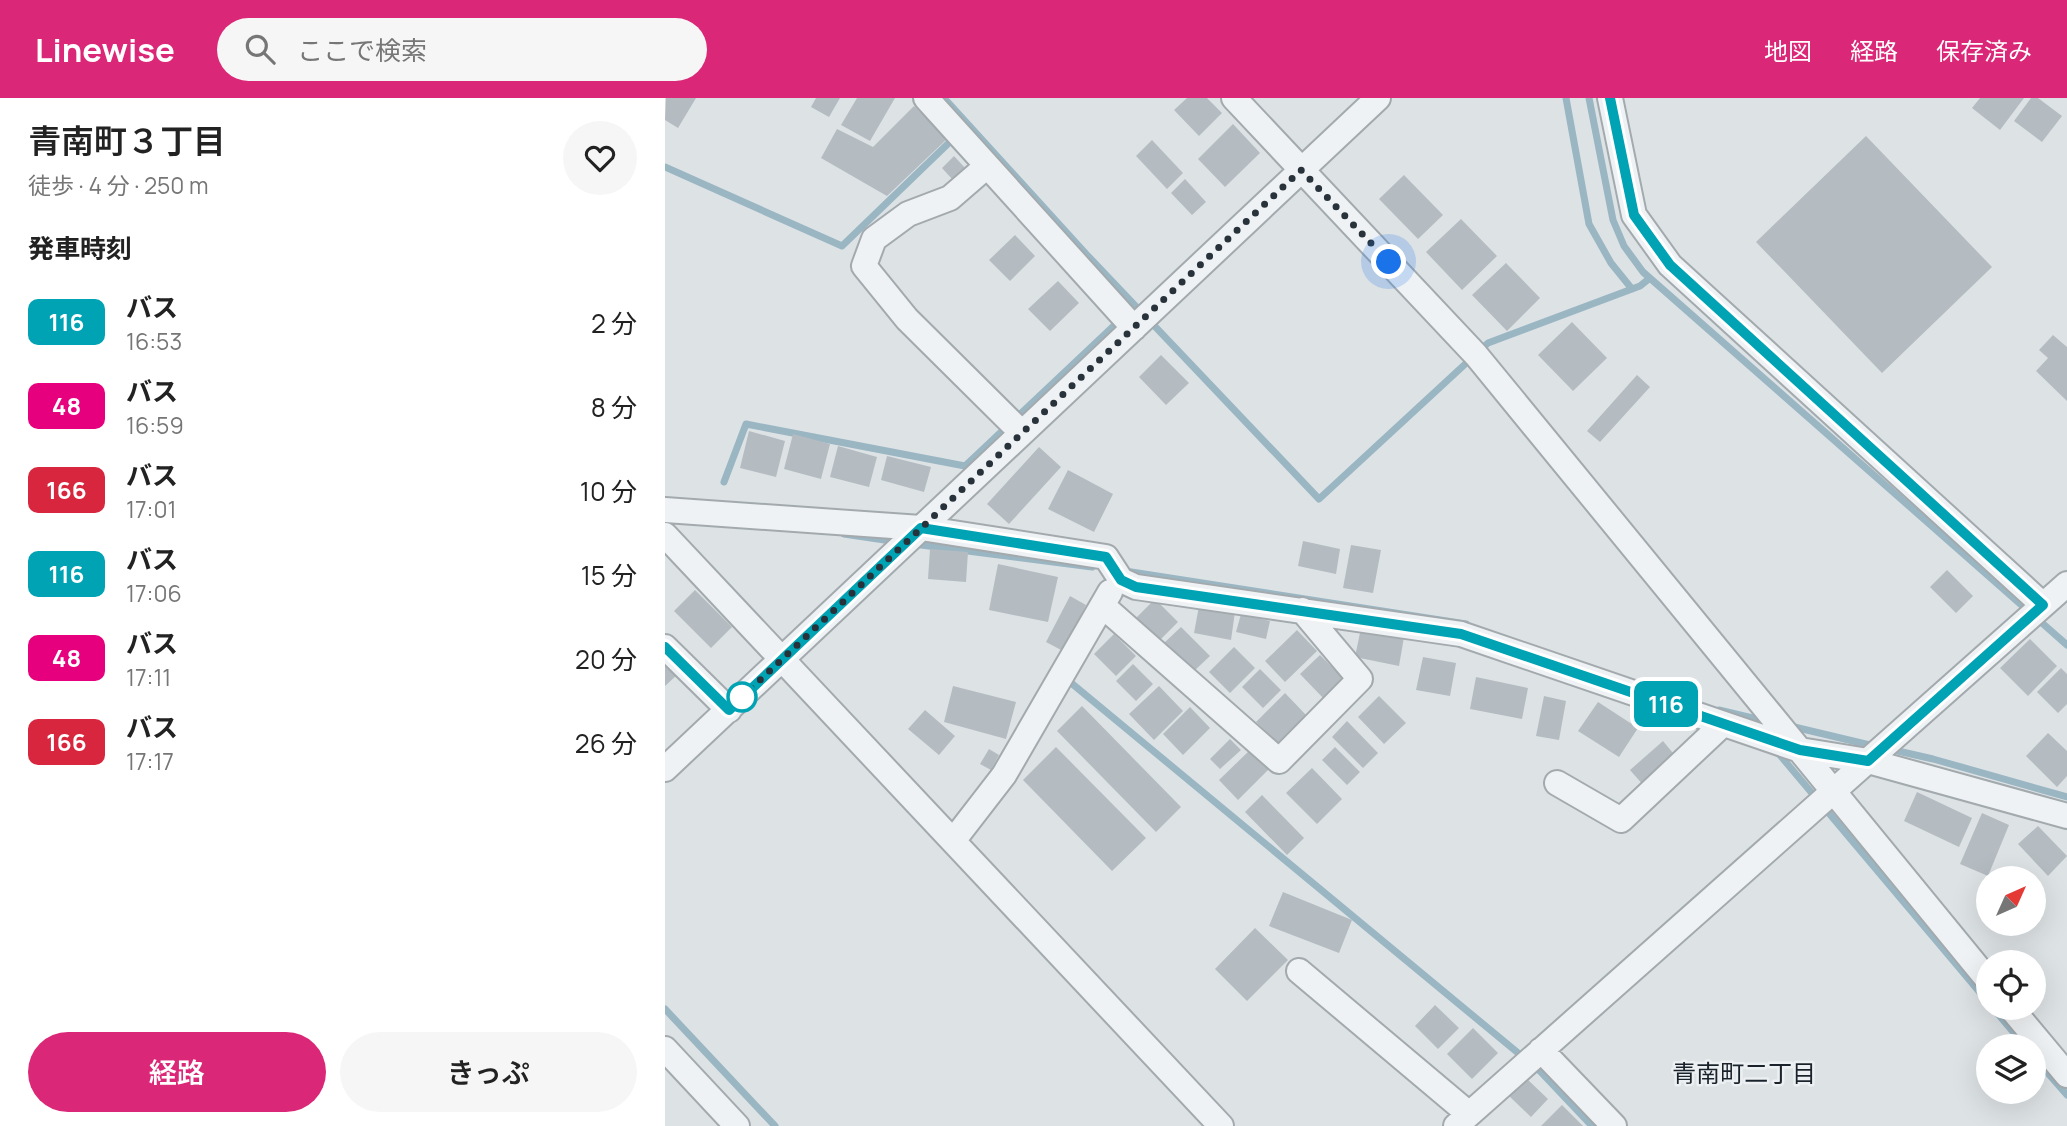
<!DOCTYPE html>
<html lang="ja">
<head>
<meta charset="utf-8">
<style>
  body { margin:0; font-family:Manrope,"Noto Sans JP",sans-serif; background:#f6f6f6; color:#222; height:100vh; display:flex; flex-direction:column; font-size:26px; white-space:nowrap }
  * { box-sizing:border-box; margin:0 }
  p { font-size:23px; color:#767676 }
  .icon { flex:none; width:38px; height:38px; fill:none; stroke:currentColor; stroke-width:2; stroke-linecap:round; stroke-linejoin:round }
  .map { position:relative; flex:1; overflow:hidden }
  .drawer { display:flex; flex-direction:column; background:#fff; width:665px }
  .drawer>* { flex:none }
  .badge { padding:0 14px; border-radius:10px; font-size:24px; line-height:46px }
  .needle { width:46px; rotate:45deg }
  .tools { position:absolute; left:1311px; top:768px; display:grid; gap:14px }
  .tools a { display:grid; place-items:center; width:70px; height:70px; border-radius:50%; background:#fff; box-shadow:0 7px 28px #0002; font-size:35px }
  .you { position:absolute; width:35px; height:35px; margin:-18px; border:5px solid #fff; border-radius:50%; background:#1a73e8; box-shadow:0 0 0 10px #1a73e833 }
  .map>.badge { position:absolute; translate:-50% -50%; box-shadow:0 0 0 4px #fff }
  h2 { padding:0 28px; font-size:26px; line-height:63px }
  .round { display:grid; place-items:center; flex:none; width:74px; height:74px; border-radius:37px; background:#f6f6f6 }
  .headline { display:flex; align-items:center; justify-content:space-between; height:119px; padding:0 28px }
  h1 { font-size:33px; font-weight:600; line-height:52px }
  .cta { display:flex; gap:14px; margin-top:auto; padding:14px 28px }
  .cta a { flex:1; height:80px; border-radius:42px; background:#db2777; color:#fff; font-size:28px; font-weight:600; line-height:80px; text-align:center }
  .cta a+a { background:#f6f6f6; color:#222 }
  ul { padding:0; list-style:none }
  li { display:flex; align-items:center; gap:21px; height:84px; padding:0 28px }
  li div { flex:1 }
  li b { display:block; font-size:26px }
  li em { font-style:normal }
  li .badge { min-width:77px; font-weight:700; text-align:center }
  header { display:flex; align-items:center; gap:42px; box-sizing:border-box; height:98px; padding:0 35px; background:#db2777; color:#fff }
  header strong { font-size:33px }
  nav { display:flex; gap:38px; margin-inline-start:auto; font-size:24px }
  .search { width:490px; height:63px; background:#f6f6f6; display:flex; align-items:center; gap:18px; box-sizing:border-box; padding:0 24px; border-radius:38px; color:#767676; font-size:26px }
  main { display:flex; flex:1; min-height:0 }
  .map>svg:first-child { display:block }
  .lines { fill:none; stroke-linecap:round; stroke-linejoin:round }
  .stream { stroke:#9ab6c3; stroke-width:7 }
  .building { fill:#b4bcc2 }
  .street-casing { stroke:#a3aaae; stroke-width:28 }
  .street { stroke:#eff2f4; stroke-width:24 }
  .line-casing { stroke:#fff; stroke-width:16 }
  .line { stroke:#00a3b4; stroke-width:10 }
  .walk { stroke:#28323a; stroke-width:7; stroke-dasharray:0 12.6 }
  .stop-dot { fill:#fff; stroke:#00a3b4; stroke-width:3.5 }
  .labels { text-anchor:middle; stroke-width:5; stroke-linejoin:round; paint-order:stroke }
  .neighbourhood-label { font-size:24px; fill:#1a232b; stroke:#ecf0f3 }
</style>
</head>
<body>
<header>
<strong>Linewise</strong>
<div class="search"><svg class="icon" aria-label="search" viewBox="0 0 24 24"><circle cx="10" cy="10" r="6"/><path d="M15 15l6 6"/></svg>ここで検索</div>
<nav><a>地図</a><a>経路</a><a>保存済み</a></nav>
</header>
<main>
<section class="drawer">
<div class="headline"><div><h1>青南町３丁目</h1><p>徒歩 · 4 分 · 250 m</p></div><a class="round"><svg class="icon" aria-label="heart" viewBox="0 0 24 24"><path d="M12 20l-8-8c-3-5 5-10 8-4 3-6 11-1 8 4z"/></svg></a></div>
<h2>発車時刻</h2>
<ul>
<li><span class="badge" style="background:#00a3b4;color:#fff">116</span><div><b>バス</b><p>16:53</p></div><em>2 分</em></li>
<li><span class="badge" style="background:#e6007e;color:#fff">48</span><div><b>バス</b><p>16:59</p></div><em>8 分</em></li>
<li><span class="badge" style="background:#d7263d;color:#fff">166</span><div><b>バス</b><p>17:01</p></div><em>10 分</em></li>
<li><span class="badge" style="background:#00a3b4;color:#fff">116</span><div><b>バス</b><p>17:06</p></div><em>15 分</em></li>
<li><span class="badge" style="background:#e6007e;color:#fff">48</span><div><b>バス</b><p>17:11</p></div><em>20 分</em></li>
<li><span class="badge" style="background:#d7263d;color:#fff">166</span><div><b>バス</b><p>17:17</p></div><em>26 分</em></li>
</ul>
<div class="cta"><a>経路</a><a>きっぷ</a></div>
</section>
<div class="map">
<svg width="1402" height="1028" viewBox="0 0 1402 1028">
  <rect width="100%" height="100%" fill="#dde2e5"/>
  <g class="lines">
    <path class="stream" d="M 279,0 L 423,158 L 654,401 L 823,245 L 975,188 L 985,180
      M 901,0 L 924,126 L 946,165 L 967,191
      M 924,0 L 948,122 L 959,148 L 978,174 L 1402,547
      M 0,69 L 177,148 L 291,38
      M 59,384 L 81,326 L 300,368 L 456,221
      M 179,436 L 233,444
      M 248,446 L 427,469
      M 460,473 L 801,526
      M 405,584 L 876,974 L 927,1028
      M 1054,612 L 1100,623
      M 1125,628 L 1209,648
      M 1224,651 L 1268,661 L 1402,699
      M 1110,654 L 1114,656 L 1323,904
      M 1328,910 L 1360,948
      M 0,911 L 110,1028
      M 1368,958 L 1402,997"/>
  </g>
  <path class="building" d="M 1,0 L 31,0 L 13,30 L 0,22 Z
    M 151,0 L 175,0 L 164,19 L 146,9 Z
    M 192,0 L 230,0 L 205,43 L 176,27 Z
    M 522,0 L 542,0 L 557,15 L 534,38 L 509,12 Z
    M 1315,0 L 1359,0 L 1335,32 L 1307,10 Z
    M 1366,0 L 1373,0 L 1397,18 L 1377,44 L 1349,23 Z
    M 249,8 L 282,41 L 222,98 L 156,60 L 172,31 L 208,49 Z
    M 568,26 L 595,55 L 560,89 L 533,61 Z
    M 1201,38 L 1327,169 L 1217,275 L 1091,144 Z
    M 487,42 L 518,75 L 502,91 L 471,58 Z
    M 289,58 L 301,71 L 288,82 L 277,70 Z
    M 739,77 L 778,117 L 753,141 L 714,101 Z
    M 520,81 L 541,104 L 527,117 L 506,95 Z
    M 796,121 L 832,158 L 797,192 L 761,154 Z
    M 350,137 L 370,158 L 345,183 L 324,162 Z
    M 841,165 L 875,200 L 842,233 L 807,197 Z
    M 393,183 L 414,205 L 385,233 L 363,211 Z
    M 907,224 L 942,260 L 908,293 L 873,257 Z
    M 1388,237 L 1402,249 L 1402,303 L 1371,273 L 1383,260 L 1374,252 Z
    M 496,257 L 524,285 L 501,307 L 474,279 Z
    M 972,277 L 985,289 L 935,344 L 922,333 Z
    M 84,333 L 120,343 L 111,379 L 75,370 Z
    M 128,336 L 165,346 L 156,381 L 119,371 Z
    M 173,348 L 212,359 L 204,389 L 165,379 Z
    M 374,349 L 396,369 L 344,426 L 322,406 Z
    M 222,358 L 266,369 L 259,394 L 216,382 Z
    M 403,372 L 448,396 L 429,434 L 383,411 Z
    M 638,443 L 675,451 L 671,476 L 633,468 Z
    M 686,447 L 716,452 L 708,495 L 678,490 Z
    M 265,451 L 303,454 L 301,484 L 263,481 Z
    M 333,466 L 393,479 L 383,524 L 324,512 Z
    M 1282,472 L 1308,498 L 1291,515 L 1265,489 Z
    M 30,492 L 67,529 L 46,550 L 9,513 Z
    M 405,498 L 421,507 L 398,553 L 381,544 Z
    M 490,501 L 513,524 L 493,544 L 470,521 Z
    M 534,508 L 570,514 L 566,542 L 529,535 Z
    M 576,516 L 605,523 L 601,541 L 571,534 Z
    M 516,529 L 545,558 L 528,574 L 499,545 Z
    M 696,530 L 739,539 L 734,568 L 690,559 Z
    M 632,532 L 652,553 L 620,584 L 600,563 Z
    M 449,536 L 471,558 L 451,578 L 429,556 Z
    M 1365,541 L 1392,568 L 1363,598 L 1335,570 Z
    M 569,549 L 590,570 L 565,595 L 544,574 Z
    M 655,557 L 680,582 L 660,602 L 635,576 Z
    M 758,559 L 791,565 L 785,598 L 751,592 Z
    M 0,565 L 12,577 L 0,588 Z
    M 468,566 L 488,586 L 471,603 L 451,583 Z
    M 1396,570 L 1402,576 L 1402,606 L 1393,615 L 1372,594 Z
    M 595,571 L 616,592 L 598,610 L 577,589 Z
    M 811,579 L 863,590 L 857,621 L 805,611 Z
    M 288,588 L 351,604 L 341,641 L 279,624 Z
    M 494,588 L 518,613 L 489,642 L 464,616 Z
    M 620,595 L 642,618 L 614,646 L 591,624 Z
    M 714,598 L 741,625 L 719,646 L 693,619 Z
    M 879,598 L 901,603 L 894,642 L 871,638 Z
    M 933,604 L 973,630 L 954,659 L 913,633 Z
    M 417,608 L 516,709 L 491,734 L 392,633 Z
    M 525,609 L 545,630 L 518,657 L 498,636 Z
    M 260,612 L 290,638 L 274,657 L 243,631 Z
    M 682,623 L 713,655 L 698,670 L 667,639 Z
    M 1383,635 L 1402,653 L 1402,678 L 1392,689 L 1361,658 Z
    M 565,641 L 576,652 L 555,671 L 545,661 Z
    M 998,643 L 1012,660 L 979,688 L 965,672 Z
    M 391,649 L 481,740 L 447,773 L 358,682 Z
    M 670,649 L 695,674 L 682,687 L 657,662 Z
    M 324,651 L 334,657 L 326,672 L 315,666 Z
    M 585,652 L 604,671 L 573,702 L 554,682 Z
    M 647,670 L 677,701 L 652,726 L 621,695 Z
    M 1252,694 L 1307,720 L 1294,749 L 1239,723 Z
    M 597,697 L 639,740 L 622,757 L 580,714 Z
    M 1317,715 L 1344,727 L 1323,778 L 1295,766 Z
    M 1373,728 L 1402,758 L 1383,778 L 1353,746 Z
    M 618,794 L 687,822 L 674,855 L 604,828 Z
    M 590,830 L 623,862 L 582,903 L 550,871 Z
    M 770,907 L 794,930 L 773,951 L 750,928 Z
    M 808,930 L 833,955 L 807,981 L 782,956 Z
    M 861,980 L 883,1001 L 866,1019 L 844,998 Z
    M 897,1007 L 918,1028 L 876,1028 Z"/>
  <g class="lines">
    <defs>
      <path id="street" d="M 261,0 L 469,230
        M 569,0 L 811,257 L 1323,882
        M 945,0 L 969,117 L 1005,167 L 1378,507
        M 322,68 L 285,100 L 243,116 L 209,141 L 199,168 L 242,221 L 357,335
        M 0,412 L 256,430 L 441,459 L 456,482 L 471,489 L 796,536 L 1135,652 L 1203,663 L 1402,718
        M 0,437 L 556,1028
        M 438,508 L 614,663 L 695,581 L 637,512
        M 0,549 L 64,612
        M 0,671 L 713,0
        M 892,685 L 956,722 L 1058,626
        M 288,743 L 339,677 L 445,494
        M 634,873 L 804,1016
        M 1346,910 L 1402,977
        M 0,951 L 72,1028
        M 876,952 L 949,1028
        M 791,1028 L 1402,486"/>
    </defs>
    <use href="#street" class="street-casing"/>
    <use href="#street" class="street"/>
  </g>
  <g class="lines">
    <defs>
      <path id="line" d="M 0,549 L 64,612 L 256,430 L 441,459 L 456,482 L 471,489 L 796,536 L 1135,652 L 1203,663 L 1378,507 L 1005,167 L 969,117 L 945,0"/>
    </defs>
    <use href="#line" class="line-casing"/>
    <use href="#line" class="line"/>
    <path class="walk" d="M 77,599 L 636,72 L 724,164"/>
  </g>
  <circle class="stop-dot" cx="77" cy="599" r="14"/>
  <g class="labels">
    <g class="neighbourhood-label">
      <text x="1079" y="984">青南町二丁目</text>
    </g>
  </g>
</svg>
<div class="tools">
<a><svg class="needle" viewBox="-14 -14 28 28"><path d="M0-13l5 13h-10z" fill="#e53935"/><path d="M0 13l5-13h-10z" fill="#767676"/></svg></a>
<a><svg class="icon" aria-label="locate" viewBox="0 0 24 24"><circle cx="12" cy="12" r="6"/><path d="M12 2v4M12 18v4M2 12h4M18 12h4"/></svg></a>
<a><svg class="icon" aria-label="layers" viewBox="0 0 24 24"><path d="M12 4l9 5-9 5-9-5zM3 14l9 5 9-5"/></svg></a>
</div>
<div class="you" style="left:724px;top:164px"></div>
<b class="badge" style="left:1001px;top:606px;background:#00a3b4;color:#fff">116</b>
</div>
</main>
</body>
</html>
